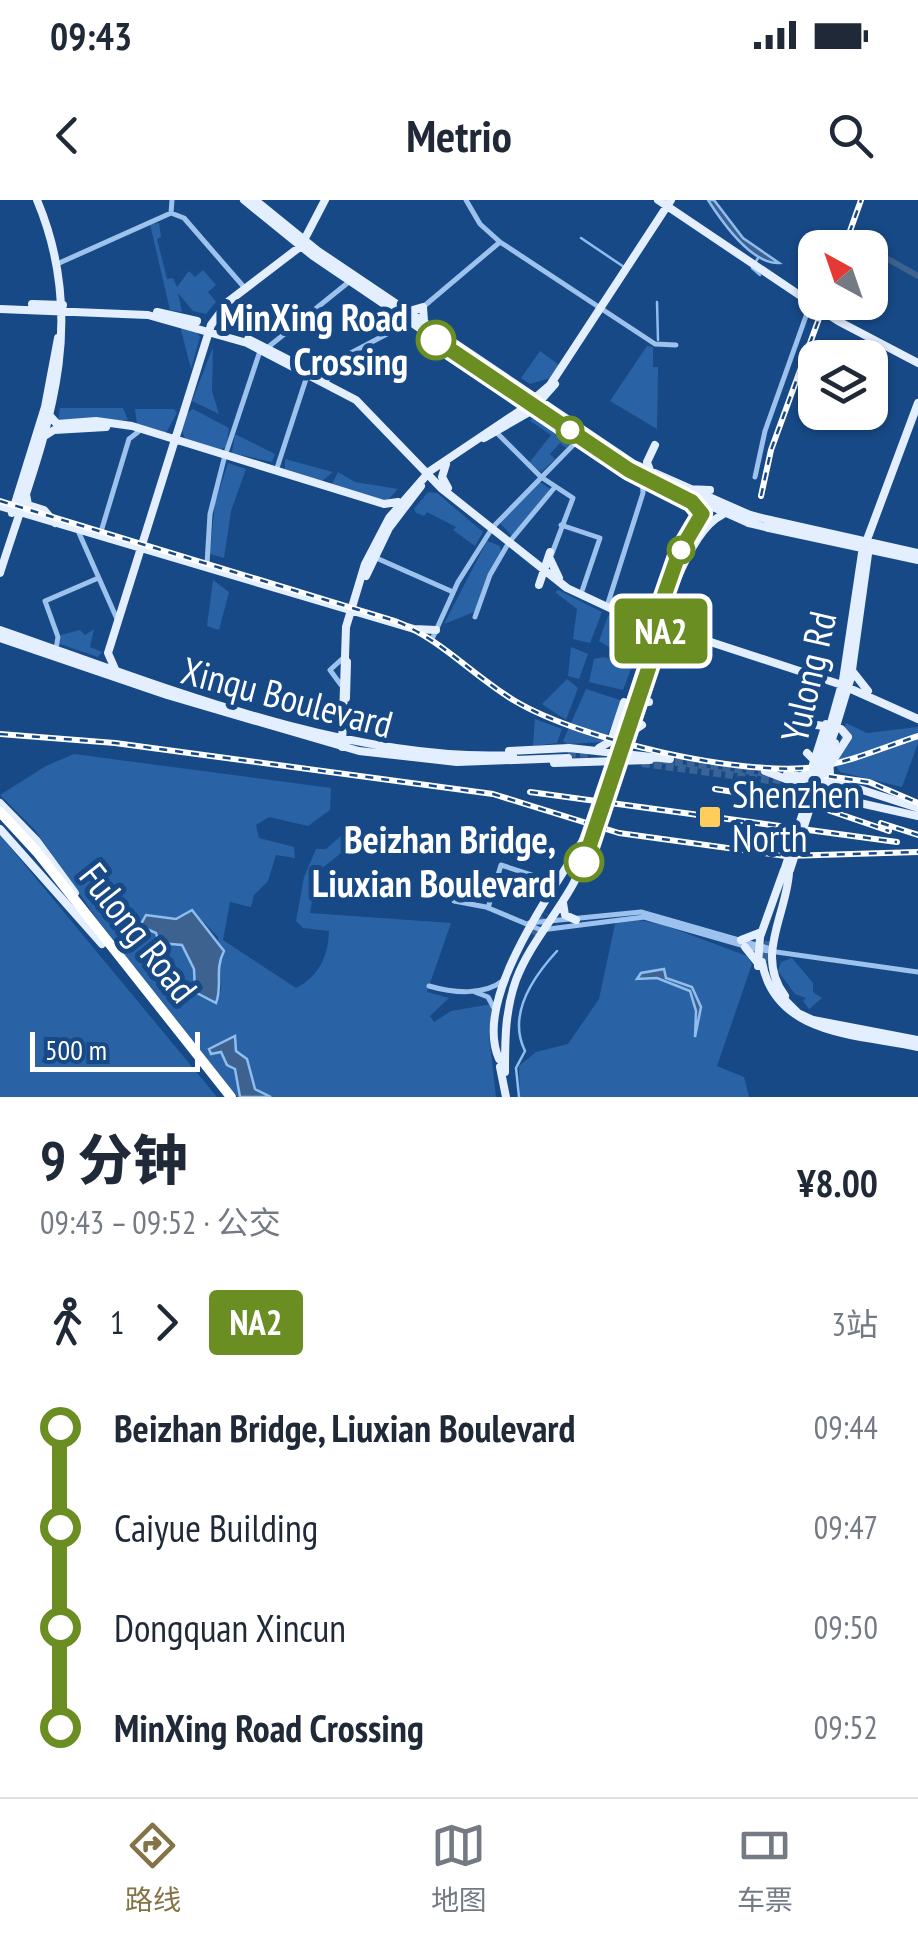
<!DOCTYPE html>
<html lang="zh">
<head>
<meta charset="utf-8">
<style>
  body { margin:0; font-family:"PT Sans Narrow","Noto Sans SC",sans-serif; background:#f6f6f7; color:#1f2937; height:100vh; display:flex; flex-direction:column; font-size:38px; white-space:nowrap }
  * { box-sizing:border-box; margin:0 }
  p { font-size:32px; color:#747a83 }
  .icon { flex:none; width:55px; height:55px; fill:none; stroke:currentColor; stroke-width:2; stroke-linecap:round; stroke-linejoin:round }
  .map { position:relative; height:897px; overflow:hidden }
  .side { display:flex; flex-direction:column; background:#fff; flex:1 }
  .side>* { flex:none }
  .badge { padding:0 20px; border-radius:8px; font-size:35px; line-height:65px }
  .needle { width:65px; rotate:320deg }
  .buttons { position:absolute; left:798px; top:30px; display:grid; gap:20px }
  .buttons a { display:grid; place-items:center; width:90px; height:90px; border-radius:20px; background:#fff; box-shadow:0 2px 8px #0004; font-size:50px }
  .scale { position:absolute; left:30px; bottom:25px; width:170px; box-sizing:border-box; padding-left:10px; border:5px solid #fff; border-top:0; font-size:28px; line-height:35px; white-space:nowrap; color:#fff; -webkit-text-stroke:8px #174986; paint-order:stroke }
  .map>.badge { position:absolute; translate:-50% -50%; box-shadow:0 0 0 5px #fff }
  .legs { display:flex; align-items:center; gap:15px; height:110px; padding:0 40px; font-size:32px }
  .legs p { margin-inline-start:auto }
  .overview { display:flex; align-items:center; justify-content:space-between; height:170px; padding:0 40px }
  h1 { font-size:55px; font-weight:800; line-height:75px }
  ul { padding:0 40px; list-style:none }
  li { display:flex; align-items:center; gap:35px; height:100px; font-size:38px }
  li i { display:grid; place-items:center; width:15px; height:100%; margin:0 12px; background:currentColor }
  li i::after { content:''; width:25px; height:25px; margin:-12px; border:8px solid; border-radius:50%; background:#fff }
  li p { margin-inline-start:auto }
  li:first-child i { background:linear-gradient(#0000 50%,currentColor 0) }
  li:last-child i { background:linear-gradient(currentColor 50%,#0000 0) }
  .status { display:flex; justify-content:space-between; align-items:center; height:70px; padding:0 50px; background:#fff; direction:ltr }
  .status svg { height:28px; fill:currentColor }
  header { display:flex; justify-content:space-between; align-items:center; height:130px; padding:0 40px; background:#fff; font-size:45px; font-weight:800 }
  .tab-bar { display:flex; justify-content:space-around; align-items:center; height:140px; border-top:2px solid #e0e1e3; background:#fff; font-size:28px; color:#747a83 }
  .tab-bar a { display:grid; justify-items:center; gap:5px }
  .tab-bar .selected { color:#847346 }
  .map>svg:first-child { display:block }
  .green { fill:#2963a5; fill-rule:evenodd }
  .water { fill:#3d6290; stroke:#8fbdf0; stroke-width:2.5 }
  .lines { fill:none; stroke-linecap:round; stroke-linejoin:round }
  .stream { stroke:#8fbdf0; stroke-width:2.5 }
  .river { stroke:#3d6290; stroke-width:6 }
  .major-tunnel { stroke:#3a6498; stroke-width:8; stroke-dasharray:8 4; stroke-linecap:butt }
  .minor { stroke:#9dc2ed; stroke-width:5 }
  .major { stroke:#e3eeff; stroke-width:8 }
  .highway { stroke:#fff; stroke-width:10 }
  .rail-casing { stroke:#fff; stroke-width:6 }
  .rail { stroke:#174986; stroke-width:2.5; stroke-dasharray:8; stroke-linecap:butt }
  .major-bridge { stroke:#e3eeff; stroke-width:8 }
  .line-1-casing { stroke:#fff; stroke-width:22 }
  .line-1 { stroke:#6b8e23; stroke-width:15 }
  .stop-1-dot { fill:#fff; stroke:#6b8e23; stroke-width:5 }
  .poi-dot { fill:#ffcd59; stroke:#174986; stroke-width:4 }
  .labels { text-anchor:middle; stroke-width:10; stroke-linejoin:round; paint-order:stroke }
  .stop-label { font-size:38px; font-weight:bold; fill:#fff; stroke:#174986; text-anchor:end }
  .street-label { font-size:38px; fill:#fff; stroke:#174986 }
  .poi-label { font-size:38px; fill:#fff; stroke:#174986; text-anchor:start }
</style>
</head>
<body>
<div class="status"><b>09:43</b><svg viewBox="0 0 49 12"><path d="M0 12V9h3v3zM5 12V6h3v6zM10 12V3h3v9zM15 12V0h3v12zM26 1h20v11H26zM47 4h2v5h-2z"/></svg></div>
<header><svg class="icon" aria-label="back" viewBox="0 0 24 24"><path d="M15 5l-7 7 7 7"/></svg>Metrio<svg class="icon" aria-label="search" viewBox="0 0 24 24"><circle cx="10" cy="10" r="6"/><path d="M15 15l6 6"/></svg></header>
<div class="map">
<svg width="918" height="897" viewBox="0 0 918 897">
  <rect width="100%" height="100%" fill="#174986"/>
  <path class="green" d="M 159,23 L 161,37 L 157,39 L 167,79 L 173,78 L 177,87 L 189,71 L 195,77 L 203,70 L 216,85 L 208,92 L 216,102 L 206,114 L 193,111 L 178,93 L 182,112 L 170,110 L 150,24 Z
    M 180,126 L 195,130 L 200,137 L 191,169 Z
    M 647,146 L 653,147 L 653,167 L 658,167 L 657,229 L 610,201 Z
    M 213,147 L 212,191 L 219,214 L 192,201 Z
    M 540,151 L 559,165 L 550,178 L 530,184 L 521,178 Z
    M 60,208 L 123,208 L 128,220 L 58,221 Z
    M 135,209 L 174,209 L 177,213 L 166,233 L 137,224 Z
    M 193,209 L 229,228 L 226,247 L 220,250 L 185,239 L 182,230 L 187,213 Z
    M 541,217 L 574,241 L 566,248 L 560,243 L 550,254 L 555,259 L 541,272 L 529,263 L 551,235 L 529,220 Z
    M 235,234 L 275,254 L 272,262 L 232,253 Z
    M 285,259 L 333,272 L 322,281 L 285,269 Z
    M 228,263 L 246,269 L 231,311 L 224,358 L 210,354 L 215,303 Z
    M 338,272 L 355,282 L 398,289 L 387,301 L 332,284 Z
    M 540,282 L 550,289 L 512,336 L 500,323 Z
    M 428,292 L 437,293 L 483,332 L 475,346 L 453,330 L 456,327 L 427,312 L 424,316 L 416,313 L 414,309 Z
    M 487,341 L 500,346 L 501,351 L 474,412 L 444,424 Z
    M 213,380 L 229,392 L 219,430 L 207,426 Z
    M 558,390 L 602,412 L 590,443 L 573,439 L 577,409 L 555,392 Z
    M 608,416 L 646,428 L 637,459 L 629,459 L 599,441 Z
    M 94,429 L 90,447 L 102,452 L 98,457 L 60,444 L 61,435 L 80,430 L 85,435 Z
    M 571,447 L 588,454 L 579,479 L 568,476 Z
    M 604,457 L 632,466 L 623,490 L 589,482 L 594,459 Z
    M 567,479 L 578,488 L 566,520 L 542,504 Z
    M 586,489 L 623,501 L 604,542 L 567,544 L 563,541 Z
    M 535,519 L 562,529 L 557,543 L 533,546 Z
    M 846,523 L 867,533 L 918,527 L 918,543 L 902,587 L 840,572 L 833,562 Z
    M 74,554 L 331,588 L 330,610 L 308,626 L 269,617 L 256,625 L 259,638 L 294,647 L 295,658 L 276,655 L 268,681 L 254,695 L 251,707 L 230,702 L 223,740 L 296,788 C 319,776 328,757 329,731 L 303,728 L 296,721 L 304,677 L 316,649 L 326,649 L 344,633 L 357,631 L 354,643 L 317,672 L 310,713 L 451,723 L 427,792 L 449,798 L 430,816 L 434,822 L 451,811 L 492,804 L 489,835 L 496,897 L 237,897 L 113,742 L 35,630 L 0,595 L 46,566 ZM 192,710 L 218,737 L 221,790 L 215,802 C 194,783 198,767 182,745 L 159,743 L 156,733 Z
    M 0,635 L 217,897 L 0,897 Z
    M 628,718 L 664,725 L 747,756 L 752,764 L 717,866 L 744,877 L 749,897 L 520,897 L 519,866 L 536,852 L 568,844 L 599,799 L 615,724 Z
    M 792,758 L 813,783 L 813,792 L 822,798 L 809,809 L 803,801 L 806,798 L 795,794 L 778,771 L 781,762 Z"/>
  <path class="water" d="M 708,0 L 714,0 L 743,38 L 779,63 C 752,64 724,25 708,0 Z
    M 192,710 L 224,751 C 214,770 223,785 216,803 L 195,792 L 194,769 L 182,745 L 159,743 L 156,733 L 140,726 L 146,715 L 176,719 Z
    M 664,769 L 666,778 L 692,787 L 701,807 L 695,837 L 696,811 L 690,791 L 657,778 L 637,779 L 641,773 Z
    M 235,836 L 236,851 L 247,859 L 255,889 L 271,897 L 240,897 L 235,869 L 227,865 L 221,852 L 211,854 L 209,849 Z"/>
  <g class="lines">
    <path class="stream" d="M 581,38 L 624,67
      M 758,58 L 752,68 L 760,75
      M 657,102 L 658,140
      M 519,897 L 516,868 L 525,851 C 507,815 533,777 557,751"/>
    <path class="river" d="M 831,48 L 834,39 L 842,37
      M 870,49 L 918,76
      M 813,70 L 815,69"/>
    <path class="major-tunnel" d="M 568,553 L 589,554
      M 663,560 L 768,573
      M 642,563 L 792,583
      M 532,734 L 545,713
      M 766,761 L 769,738"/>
    <path class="minor" d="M 466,0 L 480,24 L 500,42 L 655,144 L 676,145
      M 171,13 L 172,0
      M 57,64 L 171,13 L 184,18 L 243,86
      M 423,107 L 500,42
      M 267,148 L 350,81
      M 496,232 L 541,277 L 573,298 L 551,356
      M 227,250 L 260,151
      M 276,271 L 307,176 L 404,125
      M 755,277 L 765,231 L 811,102
      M 561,325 L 600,338 L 582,391
      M 494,326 L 581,237
      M 79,333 L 117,419
      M 100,335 L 129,239 L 138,232
      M 511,340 L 555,287
      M 374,357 L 453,392
      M 207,364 L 210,314 L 224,259
      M 608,403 L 643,293 L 642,277
      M 475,417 L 490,375 L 508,344
      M 433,437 L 458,382 L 491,330
      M 56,449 L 58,437 L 45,401 L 96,379
      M 341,485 L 330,470 L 342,459
      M 454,701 L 486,707 L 541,730 L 644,717 L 755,749 L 918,772
      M 488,708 L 501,665 L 556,683
      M 529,723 L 641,712 L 771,749
      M 429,786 C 453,793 484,796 504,780
      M 475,792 L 488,797 L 495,810"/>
    <path class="major" d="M 244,0 L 313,56 L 629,270 L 749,323
      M 255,0 L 318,51 L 634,264 L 750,315
      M 658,0 L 838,121 L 918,163
      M 32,104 L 63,105
      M 0,109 L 148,115 L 247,143 L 356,200 L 441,288 L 567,388 L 616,411 L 842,485 L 918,519
      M 409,111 L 423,107 L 424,121
      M 157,112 L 197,121
      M 248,139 L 293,162
      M 326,165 L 321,172 L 326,179
      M 50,216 L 57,224 L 96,221 L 132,226 L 384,304 L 398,302
      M 43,237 L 54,230 L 106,227
      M 484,238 L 531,211 L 555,184
      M 446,264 L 442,277 L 448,288
      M 651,273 L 647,262 L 655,245
      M 686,289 L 710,290
      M 26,294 L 28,305 L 44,310 L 55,323
      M 0,306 L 414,429 L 436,430
      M 12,313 L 45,207 L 58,138
      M 770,320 L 918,353
      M 769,328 L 918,360
      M 550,359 L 559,378
      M 0,373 C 41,244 93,133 37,0
      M 366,376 L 389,328 L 421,286
      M 539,385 L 550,352
      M 673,425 L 703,435
      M 0,430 C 156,484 348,563 513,555
      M 0,438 L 167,495 L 359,551 L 457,562 L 568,558
      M 115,469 L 108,453 L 211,125 L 229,101 L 301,46 L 325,0
      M 853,472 L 868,491
      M 346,498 L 347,462
      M 629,504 L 676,360 L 701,319 L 695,304
      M 634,510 C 649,463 680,335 722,315
      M 829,530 L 843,480 L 862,353 L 918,203
      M 834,533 L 851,477 L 869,347
      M 629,537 L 639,507
      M 342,547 L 346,427 L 365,364 L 389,318 L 430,271 L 521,210 L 550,185 L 671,0
      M 599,548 L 611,541 L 624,502
      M 509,551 L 569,548 L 670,559
      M 554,563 L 650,560
      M 765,571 L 833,597 L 918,616
      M 787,574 L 853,587 L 918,608
      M 802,576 L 812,568 L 826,524
      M 822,591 L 831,587 L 829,560 L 835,543
      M 0,603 L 37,641 L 75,693
      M 0,629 L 102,744
      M 563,703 L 565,715 L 576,720
      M 741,740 L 759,733
      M 745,747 L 757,762
      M 762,762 C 775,836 858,834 918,847
      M 758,766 L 760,737 L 784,670
      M 778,793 L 798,813 L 813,820 L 918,840
      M 785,796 C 755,756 786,716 789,673
      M 499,859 C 472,798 553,692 583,640
      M 500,867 L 506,897
      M 505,872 C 505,840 505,811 516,780 C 534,732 577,696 589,644"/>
    <path class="highway" d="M 0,612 L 37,652 L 231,897"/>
    <defs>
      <path id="rail" d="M 844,48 L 861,0
        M 761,296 L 771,250 L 825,102
        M 0,301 L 395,421 C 441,439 473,476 515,501 C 581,540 741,577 816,567 C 851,562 884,547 918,536
        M 0,534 L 115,543 L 493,594 L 619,633 L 786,656 L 918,652
        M 813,574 L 869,582 L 918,603
        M 715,589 L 810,604 L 889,631
        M 530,592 L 897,642
        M 881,623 L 918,635"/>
    </defs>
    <use href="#rail" class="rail-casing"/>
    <use href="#rail" class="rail"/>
    <path class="major-bridge" d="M 750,315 L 770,320
      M 749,323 L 769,328
      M 624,509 L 631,502 L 649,502
      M 817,525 L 841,529 L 848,537 L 825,573
      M 626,548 L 633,531 L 642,525
      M 807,553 L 814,560 L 813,569
      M 583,640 L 628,508
      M 590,642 L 634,510
      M 785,668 L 829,532
      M 790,670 L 834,533"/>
  </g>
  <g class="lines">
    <defs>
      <path id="line-1" d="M 436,140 L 629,270 L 692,302 L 702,314 L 679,353 L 656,419 L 664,422 L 584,662"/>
    </defs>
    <use href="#line-1" class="line-1-casing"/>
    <use href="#line-1" class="line-1"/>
  </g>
  <g class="stop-1-dot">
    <circle cx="436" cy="140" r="18"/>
    <circle cx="570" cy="230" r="12"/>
    <circle cx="681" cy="350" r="12"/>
    <circle cx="584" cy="662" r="18"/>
  </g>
  <rect class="poi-dot" x="698" y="605" width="24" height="24" rx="5"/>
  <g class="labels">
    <g class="stop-label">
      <text x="408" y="131">MinXing Road<tspan x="408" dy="44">Crossing</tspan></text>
      <text x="556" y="653">Beizhan Bridge,<tspan x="556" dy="44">Liuxian Boulevard</tspan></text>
    </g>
    <g class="street-label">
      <text transform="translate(809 477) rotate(-77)" y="13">Yulong Rd</text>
      <text transform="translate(287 498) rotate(15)" y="13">Xinqu Boulevard</text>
      <text transform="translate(138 733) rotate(52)" y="13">Fulong Road</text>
    </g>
    <g class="poi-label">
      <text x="732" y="608">Shenzhen<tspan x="732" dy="44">North</tspan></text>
    </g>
  </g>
</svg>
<div class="buttons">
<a><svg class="needle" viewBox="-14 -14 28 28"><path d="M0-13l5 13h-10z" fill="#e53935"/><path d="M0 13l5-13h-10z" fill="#747a83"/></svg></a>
<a><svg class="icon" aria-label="layers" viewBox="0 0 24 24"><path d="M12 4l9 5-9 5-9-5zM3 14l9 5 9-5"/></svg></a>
</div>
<div class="scale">500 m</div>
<b class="badge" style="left:661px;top:431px;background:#6b8e23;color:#fff">NA2</b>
</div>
<section class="side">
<div class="overview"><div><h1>9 分钟</h1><p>09:43 – 09:52 · 公交</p></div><b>¥8.00</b></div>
<div class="legs"><svg class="icon" aria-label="walk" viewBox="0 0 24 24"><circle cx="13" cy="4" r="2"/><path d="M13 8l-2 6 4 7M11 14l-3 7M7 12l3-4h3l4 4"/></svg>1<svg class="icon" aria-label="forward" viewBox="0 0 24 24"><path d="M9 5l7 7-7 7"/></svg><b class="badge" style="background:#6b8e23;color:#fff">NA2</b><p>3站</p></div>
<ul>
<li><i style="color:#6b8e23"></i><b>Beizhan Bridge, Liuxian Boulevard</b><p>09:44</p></li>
<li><i style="color:#6b8e23"></i><span>Caiyue Building</span><p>09:47</p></li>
<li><i style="color:#6b8e23"></i><span>Dongquan Xincun</span><p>09:50</p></li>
<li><i style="color:#6b8e23"></i><b>MinXing Road Crossing</b><p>09:52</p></li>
</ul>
</section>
<nav class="tab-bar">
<a class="selected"><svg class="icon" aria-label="directions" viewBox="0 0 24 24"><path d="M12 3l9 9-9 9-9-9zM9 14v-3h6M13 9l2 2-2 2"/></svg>路线</a>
<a><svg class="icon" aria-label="map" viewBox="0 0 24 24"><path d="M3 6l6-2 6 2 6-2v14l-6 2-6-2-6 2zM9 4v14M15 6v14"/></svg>地图</a>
<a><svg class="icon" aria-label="tickets" viewBox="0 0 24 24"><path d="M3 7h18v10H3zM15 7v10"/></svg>车票</a>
</nav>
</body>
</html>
